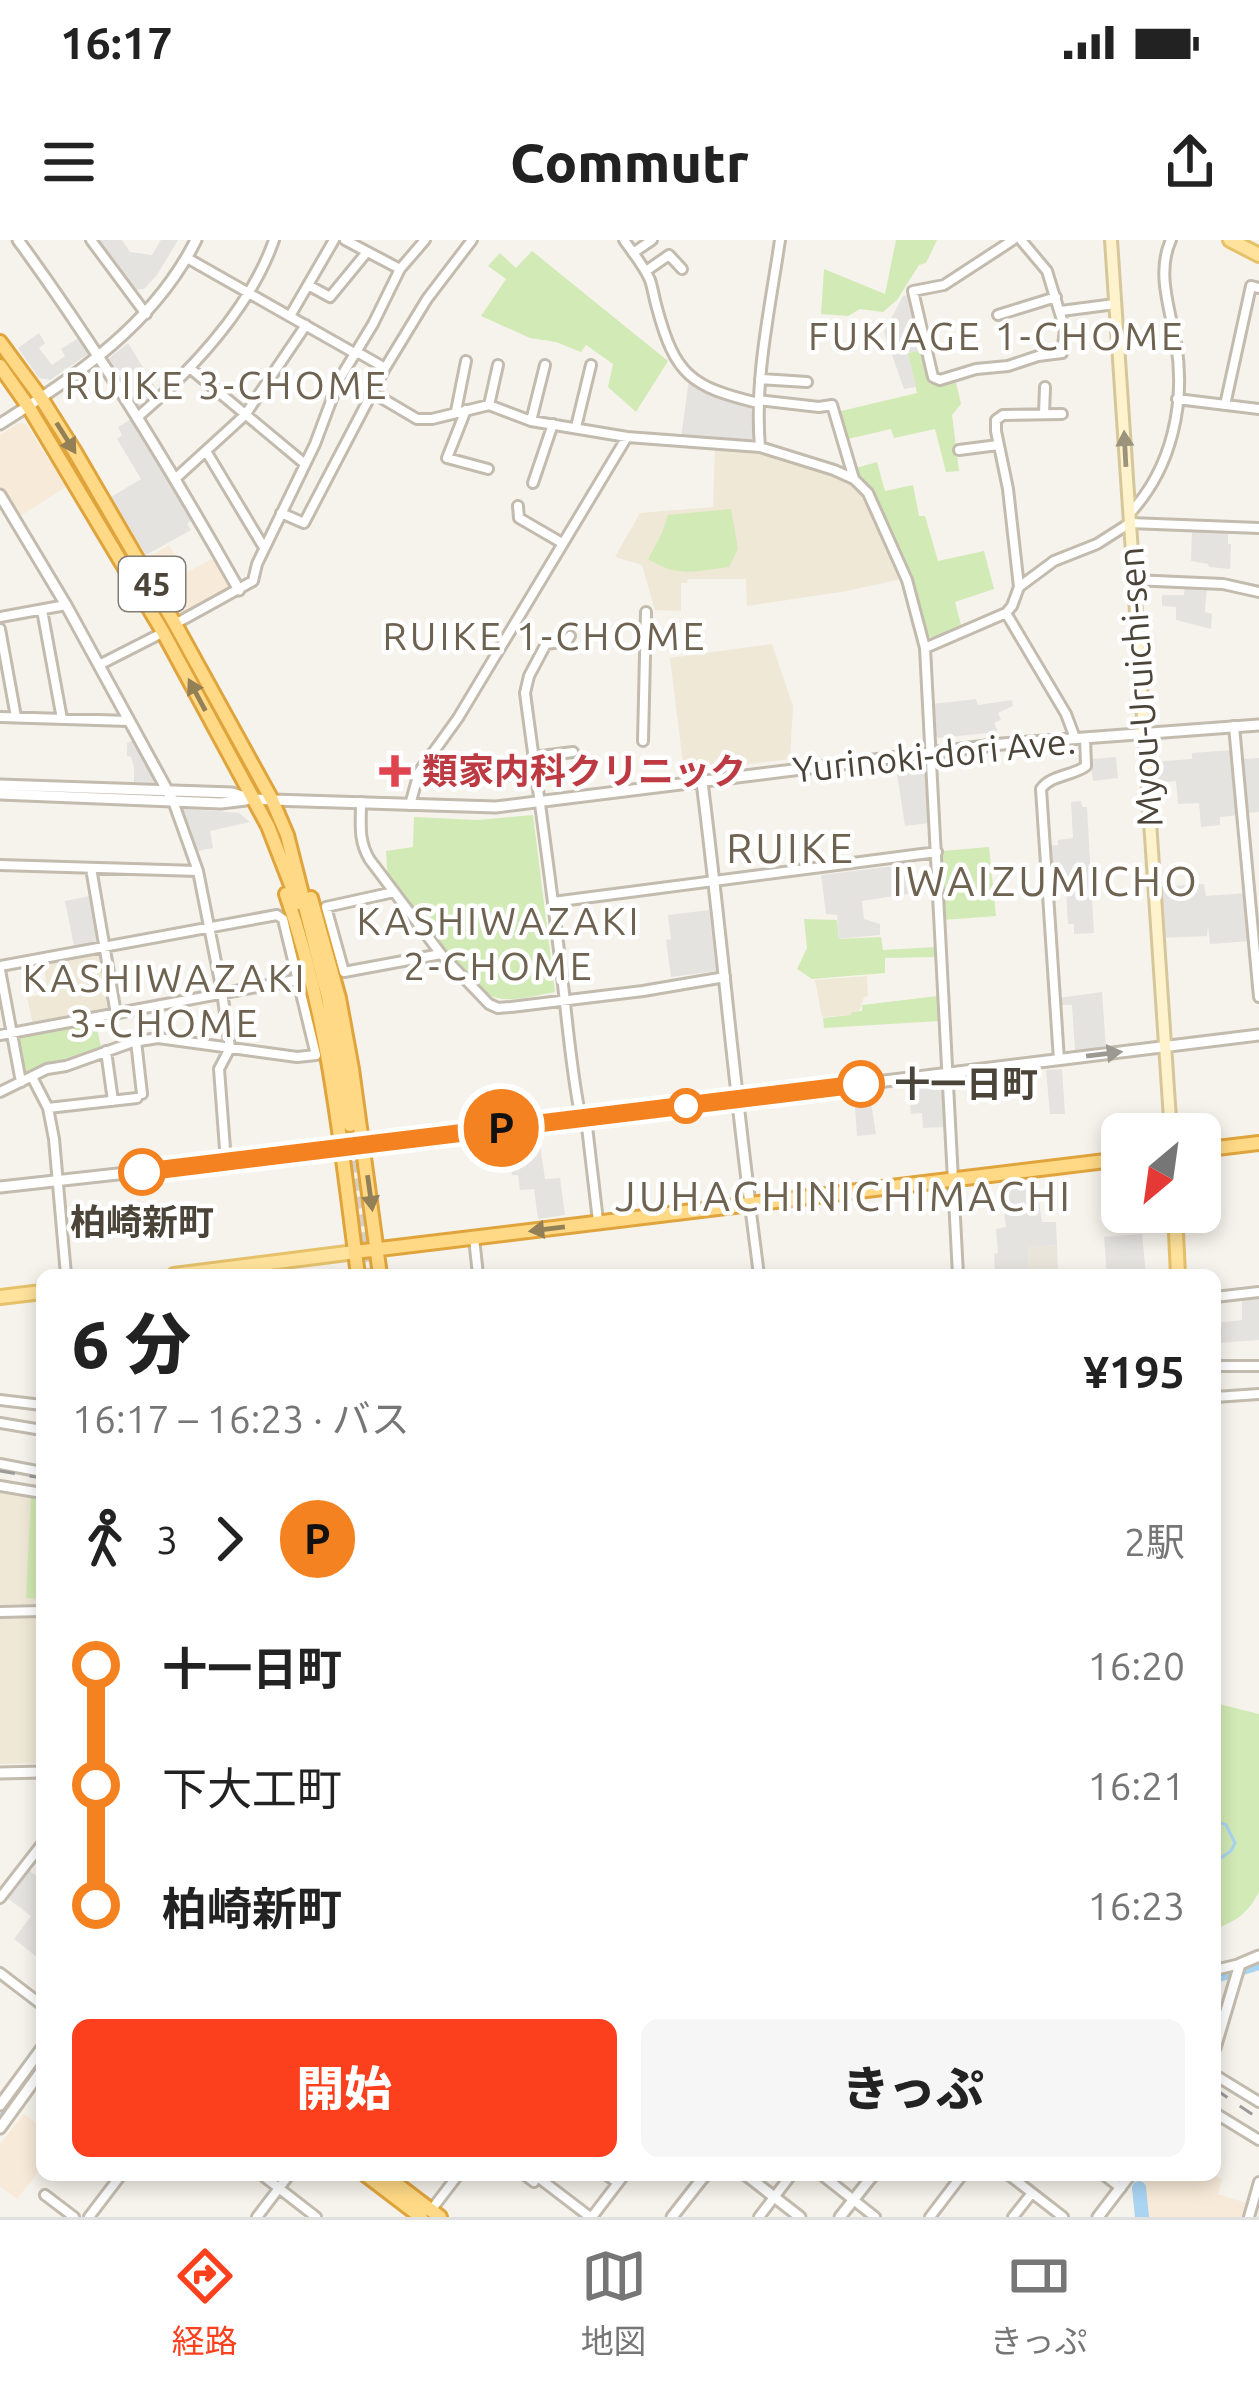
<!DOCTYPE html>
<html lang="ja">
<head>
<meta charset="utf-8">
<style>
  body { margin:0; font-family:Ubuntu,"Noto Sans JP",sans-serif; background:#f6f6f6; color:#222; height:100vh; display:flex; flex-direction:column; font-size:45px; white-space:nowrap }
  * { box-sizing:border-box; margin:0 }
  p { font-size:39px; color:#767676 }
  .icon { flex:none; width:66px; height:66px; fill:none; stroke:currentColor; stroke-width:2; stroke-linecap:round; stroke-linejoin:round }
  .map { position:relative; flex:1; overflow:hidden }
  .drawer { position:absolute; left:36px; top:1029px; width:1185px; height:912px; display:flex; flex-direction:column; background:#fff; border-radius:18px; box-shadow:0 6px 18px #0003 }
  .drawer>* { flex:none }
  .badge { padding:0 24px; border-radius:39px; font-size:42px; line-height:78px }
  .needle { width:78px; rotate:209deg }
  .buttons { position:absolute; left:1101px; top:873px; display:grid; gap:24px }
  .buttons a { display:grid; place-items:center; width:120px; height:120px; border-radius:18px; background:#fff; box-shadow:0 6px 18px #0003; font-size:60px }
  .map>.badge { position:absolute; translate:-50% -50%; box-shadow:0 0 0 6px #fff }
  .legs { display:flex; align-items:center; gap:18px; height:132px; padding:0 36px; font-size:39px }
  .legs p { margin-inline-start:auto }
  .summary { display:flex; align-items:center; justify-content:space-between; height:204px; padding:0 36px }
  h1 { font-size:66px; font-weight:800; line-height:90px }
  .button { display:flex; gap:24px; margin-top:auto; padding:24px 36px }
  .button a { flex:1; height:138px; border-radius:18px; background:#fc3f1d; color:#fff; font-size:48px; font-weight:800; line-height:138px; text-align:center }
  .button a+a { background:#f6f6f6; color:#222 }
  ul { padding:0 36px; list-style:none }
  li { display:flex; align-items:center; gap:42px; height:120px; font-size:45px }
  li i { display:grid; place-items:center; width:18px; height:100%; margin:0 15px; background:currentColor }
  li i::after { content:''; width:30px; height:30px; margin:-15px; border:9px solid; border-radius:50%; background:#fff }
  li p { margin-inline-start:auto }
  li:first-child i { background:linear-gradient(#0000 50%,currentColor 0) }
  li:last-child i { background:linear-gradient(currentColor 50%,#0000 0) }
  .status { display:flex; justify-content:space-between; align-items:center; height:84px; padding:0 60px; background:#fff; direction:ltr }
  .status svg { height:33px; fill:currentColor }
  header { display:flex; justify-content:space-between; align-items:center; height:156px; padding:0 36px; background:#fff; font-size:54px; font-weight:800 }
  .tabs { display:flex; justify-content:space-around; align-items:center; height:168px; border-top:3px solid #e0e0e0; background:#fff; font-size:33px; color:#767676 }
  .tabs a { display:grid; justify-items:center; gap:6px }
  .tabs .on { color:#fc3f1d }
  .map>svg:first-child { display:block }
  .residential { fill:#eae5da }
  .commercial { fill:#f7ead8 }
  .education { fill:#efe8d6 }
  .green { fill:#d2eab5 }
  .parking { fill:#e5e3e0 }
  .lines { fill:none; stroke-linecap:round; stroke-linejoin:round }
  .stream { stroke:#a9d4f2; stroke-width:3 }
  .river { stroke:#a9d4f2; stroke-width:14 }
  .trunk-tunnel { stroke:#d4d0c8; stroke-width:12; stroke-dasharray:12 6; stroke-linecap:butt }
  .minor-casing { stroke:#c2bbae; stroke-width:14 }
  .tertiary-casing { stroke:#c2bbae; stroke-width:15 }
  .secondary-casing { stroke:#d6c79b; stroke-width:16 }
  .primary-casing { stroke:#e6c16a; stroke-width:18 }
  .trunk-casing { stroke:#e0a43c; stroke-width:18 }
  .minor { stroke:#fff; stroke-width:8 }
  .tertiary { stroke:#fff; stroke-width:9 }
  .secondary { stroke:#fff3cd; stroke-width:10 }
  .primary { stroke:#ffe39c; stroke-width:12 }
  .trunk { stroke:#ffd985; stroke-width:12 }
  .rail { stroke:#9a9a9a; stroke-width:3; stroke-dasharray:15 15; stroke-linecap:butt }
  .oneway { fill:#938057 }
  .oneway2 { fill:#9c937c }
  .oneway3 { fill:#9c9892 }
  .line-1-casing { stroke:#fff; stroke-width:27 }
  .line-1 { stroke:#f58220; stroke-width:18 }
  .health-dot { fill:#e0444e; stroke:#fff; stroke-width:4.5 }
  .stop-1-dot { fill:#fff; stroke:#f58220; stroke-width:6 }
  .labels { text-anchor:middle; stroke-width:9; stroke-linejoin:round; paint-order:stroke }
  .shield { fill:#fff; stroke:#817c74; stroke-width:3 }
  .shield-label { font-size:33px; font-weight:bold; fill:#4b4439 }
  .street-label { font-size:36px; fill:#4b4439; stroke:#fff }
  .health-label { font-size:36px; font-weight:bold; fill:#be3a42; stroke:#fff; text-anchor:start }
  .stop-label { font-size:36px; font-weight:bold; fill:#4b4439; stroke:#fff; text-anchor:start }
  .neighbourhood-label { font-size:39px; letter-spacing:3px; fill:#6e6250; stroke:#fff }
  .quarter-label { font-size:42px; letter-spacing:3px; fill:#6e6250; stroke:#fff }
</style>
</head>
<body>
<div class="status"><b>16:17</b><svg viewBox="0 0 49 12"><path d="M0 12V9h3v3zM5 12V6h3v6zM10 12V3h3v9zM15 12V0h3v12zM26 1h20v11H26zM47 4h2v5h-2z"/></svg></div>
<header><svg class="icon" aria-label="menu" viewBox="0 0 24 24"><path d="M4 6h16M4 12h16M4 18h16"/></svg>Commutr<svg class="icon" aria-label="share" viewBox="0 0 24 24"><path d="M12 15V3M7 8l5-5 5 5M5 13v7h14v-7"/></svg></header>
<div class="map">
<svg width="1259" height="1977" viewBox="0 0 1259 1977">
  <rect width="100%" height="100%" fill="#f6f3ec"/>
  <path class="residential" d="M 1057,1005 L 1058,1035 L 1029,1035 L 1028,1007 Z"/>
  <path class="commercial" d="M 19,183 L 26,184 L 66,247 L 20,276 L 0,247 L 0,195 Z
    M 169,305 L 186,333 L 214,318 L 229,345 L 226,352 L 181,377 L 147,318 Z
    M 24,1874 L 42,1887 L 42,1927 L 17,1959 L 0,1946 L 0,1904 Z
    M 1149,1935 L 1213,1935 L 1222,1939 L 1218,1954 L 1249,1964 L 1246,1977 L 1147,1977 L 1143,1943 Z"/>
  <path class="education" d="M 715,208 L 759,212 L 827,231 L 859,247 L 882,291 L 901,339 L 847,351 L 747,366 L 746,339 L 688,339 L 687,343 L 681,343 L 681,371 L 655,370 L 642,325 L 615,317 L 640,273 L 713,267 Z
    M 772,404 L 793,466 L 790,519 L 684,532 L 670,418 Z
    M 97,713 L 102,715 L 110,767 L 108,772 L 33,785 L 27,757 L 48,753 L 43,723 Z
    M 867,736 L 868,756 L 864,757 L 859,771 L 852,772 L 852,775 L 822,777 L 815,740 Z
    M 0,1249 L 42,1256 L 42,1364 L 0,1365 Z
    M 42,1375 L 42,1523 L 0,1524 L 0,1376 Z"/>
  <path class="green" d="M 896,0 L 937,0 L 926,23 L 919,25 L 897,60 L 883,72 L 860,69 L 848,76 L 821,74 L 824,29 L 885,54 Z
    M 532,11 L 668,121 L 636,172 L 608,147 L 613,124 L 586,105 L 581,112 L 556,102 L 530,98 L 481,76 L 506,39 L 488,26 L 500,13 L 516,28 Z
    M 922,110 L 930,144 L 955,138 L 961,164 L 952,175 L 959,231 L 946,232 L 935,189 L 894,198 L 891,189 L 848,199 L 845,197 L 837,172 L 917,153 L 908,113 Z
    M 877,222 L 885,251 L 913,245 L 919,276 L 925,276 L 938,321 L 984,311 L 994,349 L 955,362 L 961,385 L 932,398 L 926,395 C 914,348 896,304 874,261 C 868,249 859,241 856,228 Z
    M 731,269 L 738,309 L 729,327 C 694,331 679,338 648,319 L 662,293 L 668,275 Z
    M 533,575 L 555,752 C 536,755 506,765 489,755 C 471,746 400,658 390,639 C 386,631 387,620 386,611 L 413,607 L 414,577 L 478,580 Z
    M 989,607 L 996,676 L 943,680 L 942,611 Z
    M 804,679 L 837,680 L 839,699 L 881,697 L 883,710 L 936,707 L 937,717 L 885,718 L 885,733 L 812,739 L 797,729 L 807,708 Z
    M 938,756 L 939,781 L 824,788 L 823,778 L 851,775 L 852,772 L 862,771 L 862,765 Z
    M 90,785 L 92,789 L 97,788 L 101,807 C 77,816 49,822 28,834 L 24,832 L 19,797 Z
    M 31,1256 L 42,1258 L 42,1359 L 26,1358 Z
    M 1215,1463 L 1259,1474 L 1259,1652 C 1248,1673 1237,1681 1215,1689 Z"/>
  <path class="parking" d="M 98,0 L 122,0 L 130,12 L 152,15 L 161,0 L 178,0 L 157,35 L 144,49 L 134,50 Z
    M 910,55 L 922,110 L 908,113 L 916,147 L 904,149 L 884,92 L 903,56 Z
    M 39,93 L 45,103 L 39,108 L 52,125 L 65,116 L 61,109 L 80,97 L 89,110 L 88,114 L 50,140 L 39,138 L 18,108 Z
    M 128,103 L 159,153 L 142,167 L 136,166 L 107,120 Z
    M 689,139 L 711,153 L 751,166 L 753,198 L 750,202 L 681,198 Z
    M 131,179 L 192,280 L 187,284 L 191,290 L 146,315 L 111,257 L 141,239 L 117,199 L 122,195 L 118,187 Z
    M 1192,291 L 1228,292 L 1228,304 L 1231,304 L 1230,329 L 1209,327 L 1208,324 L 1191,321 Z
    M 1185,345 L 1207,345 L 1205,372 L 1212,374 L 1211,389 L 1176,380 L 1176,367 L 1162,366 L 1162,355 L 1184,355 Z
    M 976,459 L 978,465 L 1012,460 L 1013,466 L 998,473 L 1001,480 L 994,483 L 998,492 L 938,498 L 933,494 L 932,464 Z
    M 134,500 L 157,539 L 156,543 L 134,542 L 134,527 L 131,517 L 127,516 L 127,503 Z
    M 1232,510 L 1239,575 L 1220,577 L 1220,585 L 1201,587 L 1199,563 L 1178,564 L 1176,541 L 1151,543 L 1149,522 L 1192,519 L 1192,513 Z
    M 1116,517 L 1118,538 L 1093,541 L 1090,519 Z
    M 1259,518 L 1259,572 L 1246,573 L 1241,519 Z
    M 919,524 L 926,529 L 929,583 L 905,586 L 896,527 Z
    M 1081,561 L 1082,567 L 1087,567 L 1094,693 L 1074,694 L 1074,684 L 1068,684 L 1066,651 L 1060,651 L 1060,660 L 1053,661 L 1049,606 L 1058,605 L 1058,600 L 1073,598 L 1071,562 Z
    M 181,568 L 239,573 L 250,582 L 210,591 L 213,608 L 198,611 Z
    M 903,625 L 906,641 L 913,642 L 914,653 L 862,661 L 864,679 L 880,684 L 880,695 L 839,699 L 837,675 L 826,674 L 821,635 Z
    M 1204,644 L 1206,656 L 1247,653 L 1250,701 L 1210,704 L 1208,685 L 1207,696 L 1161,698 L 1158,647 Z
    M 90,656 L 99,701 L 74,706 L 65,661 Z
    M 709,670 L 716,731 L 671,737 L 666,700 L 671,699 L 668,675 Z
    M 1102,752 L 1106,808 L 1075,811 L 1072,765 L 1058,765 L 1058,758 Z
    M 1062,829 L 1065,874 L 1050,874 L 1046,830 Z
    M 941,841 L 945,887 L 923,888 L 922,873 L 911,874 L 908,845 Z
    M 869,850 L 876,894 L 857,896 L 854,853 Z
    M 538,890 L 545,939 L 560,938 L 565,975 L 538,979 L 534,949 L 520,950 L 518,935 L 512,935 L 506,894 Z
    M 1036,941 L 1042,982 L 1056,982 L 1057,1005 L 1028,1007 L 1029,1035 L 1014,1035 L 1012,1030 L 995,1033 L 994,1014 L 998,1013 L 996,989 L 1006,987 L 1002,958 L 1006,957 L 1004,944 Z
    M 1142,994 L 1146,1035 L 1107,1035 L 1104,997 Z
    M 1242,1059 L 1259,1059 L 1259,1100 L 1218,1103 L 1217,1083 L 1242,1080 Z
    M 27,1629 L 42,1640 L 42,1721 L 14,1699 L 31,1676 L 6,1657 Z"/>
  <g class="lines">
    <path class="stream" d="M 1215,1580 L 1226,1585 L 1235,1603 L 1231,1611 L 1215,1622
      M 0,1876 L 26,1842"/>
    <path class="river" d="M 1215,1736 L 1259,1723
      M 1139,1948 L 1142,1977"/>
    <path class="trunk-tunnel" d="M 350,885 L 370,1035"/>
    <defs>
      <path id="minor" d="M 91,0 L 146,74
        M 345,0 L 400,29
        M 624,0 C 633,13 644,26 650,40 C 653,49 654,58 657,68 C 675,135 691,147 758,163
        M 1013,0 L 944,45 L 913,51 L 933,137 L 940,140 L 976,129 L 1008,126 L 1038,116 L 1062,113 L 1065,90 L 1047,31 L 1021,0
        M 633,13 L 652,0
        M 187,18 L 356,114
        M 646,31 L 669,15 L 682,29
        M 308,45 L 330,57 L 367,12
        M 1061,71 L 1115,64
        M 998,75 L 1056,57
        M 290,76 L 334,0
        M 357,112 L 385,128
        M 191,129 L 305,224
        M 760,139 L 807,142
        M 373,153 L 417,179 L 432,179 L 489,165 L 531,181 L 627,197 L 760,207 L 834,230 L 854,239 L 868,253 L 907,340 L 925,408 L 958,1035
        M 1177,159 L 1259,169
        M 758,160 L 819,167 L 832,165 L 854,239
        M 489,165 L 498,125
        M 1225,165 L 1251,46 L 1259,48
        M 466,170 L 447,218 L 488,229
        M 456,171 L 466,121
        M 1044,174 L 1045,147
        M 139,176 C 193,129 250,69 274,0
        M 531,181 L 545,125
        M 576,187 L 591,125
        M 760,207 C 754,138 770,69 780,0
        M 959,210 L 998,205
        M 206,211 L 263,306
        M 176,238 L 245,175 L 306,85
        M 533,243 L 553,184
        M 518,266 L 519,278 L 562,303
        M 281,273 L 304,283 L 385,128 L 427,59 L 472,0
        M 1130,273 C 1172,228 1186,163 1176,103 C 1170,69 1156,32 1171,0
        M 1133,340 L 1223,344 L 1259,352
        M 1019,347 L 1054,321 L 1097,304 L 1130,283 L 1259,288
        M 42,370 L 62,479
        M 1006,373 L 1066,474 L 1075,498
        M 0,377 L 66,365
        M 175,384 L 253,341 L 257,324 L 315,204 L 339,140 L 373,84 L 400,29 L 425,0
        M 0,389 L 16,477
        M 570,396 L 567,401 L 546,404 L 529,436 L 525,453 C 536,536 548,619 558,703 C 566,761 569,821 581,879
        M 925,408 L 1006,373 L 1012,366 L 1019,347 L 1008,249 L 996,191 L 996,180 L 1003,175 L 1062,174
        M 99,425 L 162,393
        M 0,477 L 129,481
        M 1234,486 L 1259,757
        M 643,501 L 646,372
        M 533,517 L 573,512
        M 173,561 L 198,631 L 222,752 L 230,808 L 219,829 L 226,922
        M 361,562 C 361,584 358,601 370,620 L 441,714 L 489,764 L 498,768 L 511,767 L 643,751 L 725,737
        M 410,565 L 419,532 L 458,478 L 627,197
        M 0,625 L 198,631
        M 91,628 L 116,774
        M 394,652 L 326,667 L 344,732 L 441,714
        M 553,662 L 937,612
        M 0,726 L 277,675 L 283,679 L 316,815 L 297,817 L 158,798 L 133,802 L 66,826 L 47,829 L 0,852
        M 0,730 L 21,842
        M 0,795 L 300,739
        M 136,801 L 142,854
        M 106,811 L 113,861
        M 1059,820 L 1041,549 C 1050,535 1073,536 1086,526 L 1085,498
        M 32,837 L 48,868 L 54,899 L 66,1035
        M 48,868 L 137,858
        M 586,878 L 598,981
        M 750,965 L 759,1035
        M 474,998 L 478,1035
        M 1215,1057 L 1259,1052
        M 1215,1126 L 1259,1126
        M 1215,1157 L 1259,1154
        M 0,1160 L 42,1165
        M 0,1183 L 42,1190
        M 0,1224 L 42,1232
        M 0,1246 L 42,1253
        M 0,1372 L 42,1371
        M 0,1658 L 42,1604
        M 1215,1730 L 1240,1724
        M 0,1733 L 42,1765
        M 1215,1835 L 1259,1862
        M 1215,1873 L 1259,1900
        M 262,1935 L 316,1977
        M 525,1935 L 534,1942
        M 607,1935 L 618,1943
        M 822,1935 L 875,1977
        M 1009,1935 L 1063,1977
        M 1104,1935 L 1121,1948
        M 539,1938 L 590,1977
        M 45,1955 L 74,1977
        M 432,1969 L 458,1935
        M 89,1977 L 121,1935
        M 257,1977 L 289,1935
        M 592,1977 L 624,1935
        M 759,1977 L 791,1935
        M 930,1977 L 962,1935
        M 1013,1977 L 1032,1953
        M 1249,1977 L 1259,1942"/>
      <path id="tertiary" d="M 18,0 C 100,112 171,229 239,350
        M 0,184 C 78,135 154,84 196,0
        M 0,255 L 66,365 L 172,559
        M 702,542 C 720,683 732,824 750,964
        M 0,545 L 232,553 L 252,559 L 272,560 L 496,567 L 1002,504 L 1259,485
        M 0,554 L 221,563 L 246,560
        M 0,947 L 226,922 L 1259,795
        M 0,1533 L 42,1532
        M 1215,1808 L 1240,1724 L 1259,1716
        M 0,1865 L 42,1808
        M 0,1888 L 42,1830
        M 746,1935 L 800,1977
        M 672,1977 L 705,1935
        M 840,1977 L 873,1935
        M 1098,1977 L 1130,1935"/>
      <path id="secondary" d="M 1111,0 L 1171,894"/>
      <path id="primary" d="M 1230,0 L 1259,15
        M 1175,972 L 1178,1035
        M 174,1035 L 355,1012
        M 0,1057 L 42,1052"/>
      <path id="trunk" d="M 0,102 L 41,158 L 75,212 L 175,384 L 272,560 L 287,595 L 328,757 L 350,885
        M 0,126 L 28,166 L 163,392 L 268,586 L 298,663
        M 286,654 C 329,777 341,906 358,1035
        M 311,658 L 339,758 L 352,829 L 380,1035
        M 1200,910 L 1259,903
        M 355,1012 L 1122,919
        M 366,1935 L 421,1977
        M 385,1935 L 440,1977"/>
    </defs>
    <use href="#minor" class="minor-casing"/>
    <use href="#tertiary" class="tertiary-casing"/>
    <use href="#secondary" class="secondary-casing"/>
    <use href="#primary" class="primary-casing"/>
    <use href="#trunk" class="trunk-casing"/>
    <use href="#minor" class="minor"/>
    <use href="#tertiary" class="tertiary"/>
    <use href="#secondary" class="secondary"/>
    <use href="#primary" class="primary"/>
    <use href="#trunk" class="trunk"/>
    <path class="rail" d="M 0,1231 L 42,1238
      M 1215,1849 L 1259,1879"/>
  </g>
  <defs><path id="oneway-solid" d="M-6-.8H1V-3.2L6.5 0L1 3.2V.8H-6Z" transform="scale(3)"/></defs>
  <g class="oneway">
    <use href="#oneway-solid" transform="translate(66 198) rotate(58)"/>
    <use href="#oneway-solid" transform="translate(197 455) rotate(-118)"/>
    <use href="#oneway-solid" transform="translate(370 953) rotate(82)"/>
    <use href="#oneway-solid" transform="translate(547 989) rotate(173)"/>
  </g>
  <use class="oneway2" href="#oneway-solid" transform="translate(1125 209) rotate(-93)"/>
  <use class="oneway3" href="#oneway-solid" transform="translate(1104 814) rotate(-7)"/>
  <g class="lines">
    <defs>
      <path id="line-1" d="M 142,932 L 861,844"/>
    </defs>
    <use href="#line-1" class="line-1-casing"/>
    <use href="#line-1" class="line-1"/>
  </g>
  <path class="health-dot" d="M389 513h12v12h12v12h-12v12h-12v-12h-12v-12h12z"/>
  <g class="stop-1-dot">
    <circle cx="861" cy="844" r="21"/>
    <circle cx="686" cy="866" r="15"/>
    <circle cx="142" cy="932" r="21"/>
  </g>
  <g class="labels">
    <rect class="shield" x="119" y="317" width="66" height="54" rx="9"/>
    <g class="shield-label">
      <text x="152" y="356">45</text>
    </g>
    <g class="street-label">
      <text transform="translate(1140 447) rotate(-94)" y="13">Myou-Uruichi-sen</text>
      <text transform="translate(934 515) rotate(-6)" y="13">Yurinoki-dori Ave.</text>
    </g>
    <g class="health-label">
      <text x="422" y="544">類家内科クリニック</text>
    </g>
    <g class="stop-label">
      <text x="894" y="857">十一日町</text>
      <text x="142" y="995" text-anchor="middle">柏崎新町</text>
    </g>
    <g class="neighbourhood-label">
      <text x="997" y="110">FUKIAGE 1-CHOME</text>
      <text x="227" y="159">RUIKE 3-CHOME</text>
      <text x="545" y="410">RUIKE 1-CHOME</text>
      <text x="499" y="695">KASHIWAZAKI<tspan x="499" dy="45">2-CHOME</tspan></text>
      <text x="165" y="752">KASHIWAZAKI<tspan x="165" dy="45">3-CHOME</tspan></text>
    </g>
    <g class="quarter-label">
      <text x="791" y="623">RUIKE</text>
      <text x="1046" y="656">IWAIZUMICHO</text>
      <text x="844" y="971">JUHACHINICHIMACHI</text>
    </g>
  </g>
</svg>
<div class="buttons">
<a><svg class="needle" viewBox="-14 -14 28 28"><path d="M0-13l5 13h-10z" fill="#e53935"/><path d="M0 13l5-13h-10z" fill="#767676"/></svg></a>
</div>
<b class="badge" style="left:501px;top:888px;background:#f58220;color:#111">P</b>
<section class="drawer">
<div class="summary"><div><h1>6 分</h1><p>16:17 – 16:23 · バス</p></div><b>¥195</b></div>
<div class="legs"><svg class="icon" aria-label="walk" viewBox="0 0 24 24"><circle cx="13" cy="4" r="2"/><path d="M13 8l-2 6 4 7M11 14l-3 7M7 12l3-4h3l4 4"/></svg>3<svg class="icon" aria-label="forward" viewBox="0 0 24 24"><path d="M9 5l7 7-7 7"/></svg><b class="badge" style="background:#f58220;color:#111">P</b><p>2駅</p></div>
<ul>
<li><i style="color:#f58220"></i><b>十一日町</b><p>16:20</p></li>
<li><i style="color:#f58220"></i><span>下大工町</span><p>16:21</p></li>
<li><i style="color:#f58220"></i><b>柏崎新町</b><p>16:23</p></li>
</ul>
<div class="button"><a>開始</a><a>きっぷ</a></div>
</section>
</div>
<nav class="tabs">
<a class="on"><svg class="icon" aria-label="directions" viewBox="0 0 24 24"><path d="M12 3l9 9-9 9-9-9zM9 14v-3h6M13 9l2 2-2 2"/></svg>経路</a>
<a><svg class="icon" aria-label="map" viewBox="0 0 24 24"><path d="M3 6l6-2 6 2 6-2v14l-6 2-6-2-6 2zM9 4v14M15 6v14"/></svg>地図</a>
<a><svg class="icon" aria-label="tickets" viewBox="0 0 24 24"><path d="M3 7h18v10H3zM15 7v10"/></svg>きっぷ</a>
</nav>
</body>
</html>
